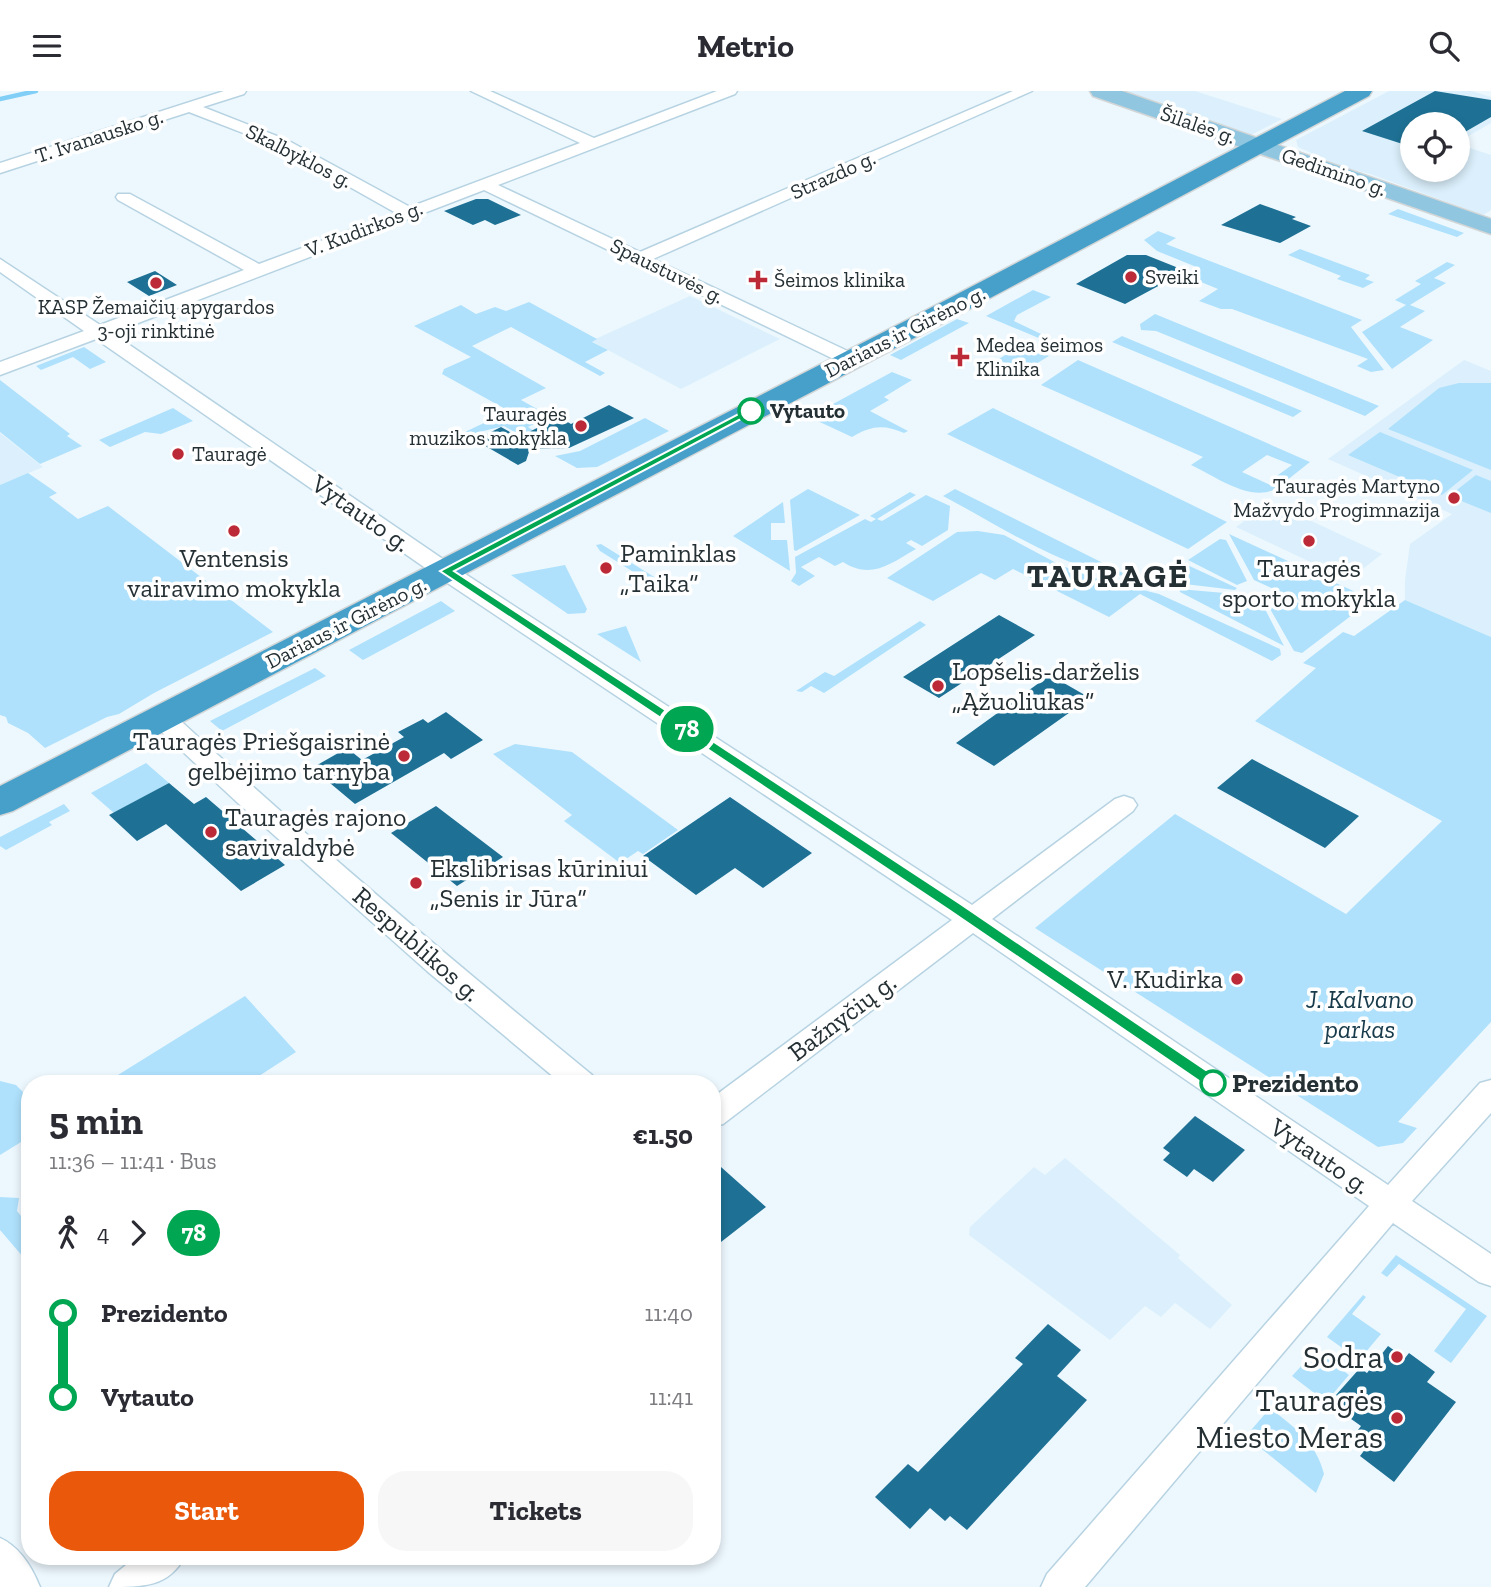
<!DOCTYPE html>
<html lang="en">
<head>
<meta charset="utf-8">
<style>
  body { margin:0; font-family:"Zilla Slab",serif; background:#f7f7f7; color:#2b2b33; height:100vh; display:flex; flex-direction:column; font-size:26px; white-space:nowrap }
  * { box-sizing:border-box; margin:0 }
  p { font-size:23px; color:#7c7c81 }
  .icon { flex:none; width:38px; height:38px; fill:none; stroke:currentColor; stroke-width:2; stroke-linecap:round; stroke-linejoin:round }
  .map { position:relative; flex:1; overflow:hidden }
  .side { position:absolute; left:21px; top:984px; width:700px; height:490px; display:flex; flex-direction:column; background:#fff; border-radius:28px; box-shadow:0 4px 10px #0003 }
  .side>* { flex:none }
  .badge { padding:0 14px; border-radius:23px; font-size:24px; line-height:46px }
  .controls { position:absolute; left:1400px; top:21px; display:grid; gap:14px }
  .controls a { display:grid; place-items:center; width:70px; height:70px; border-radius:50%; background:#fff; box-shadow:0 4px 10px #0003; font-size:35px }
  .map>.badge { position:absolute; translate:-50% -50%; box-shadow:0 0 0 4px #fff }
  .legs { display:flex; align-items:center; gap:10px; height:77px; padding:0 28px; font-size:23px }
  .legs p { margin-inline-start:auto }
  .head { display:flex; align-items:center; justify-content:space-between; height:119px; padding:0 28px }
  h1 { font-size:38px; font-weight:700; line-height:52px }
  .cta { display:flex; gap:14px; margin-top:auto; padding:14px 28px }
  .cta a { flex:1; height:80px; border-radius:28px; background:#ea580c; color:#fff; font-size:28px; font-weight:700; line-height:80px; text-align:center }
  .cta a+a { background:#f7f7f7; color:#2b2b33 }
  ul { padding:0 28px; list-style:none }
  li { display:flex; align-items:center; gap:24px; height:84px; font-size:26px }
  li i { display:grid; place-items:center; width:10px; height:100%; margin:0 9px; background:currentColor }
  li i::after { content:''; width:18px; height:18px; margin:-9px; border:5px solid; border-radius:50%; background:#fff }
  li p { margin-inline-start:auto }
  li:first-child i { background:linear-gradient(#0000 50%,currentColor 0) }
  li:last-child i { background:linear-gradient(currentColor 50%,#0000 0) }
  header { display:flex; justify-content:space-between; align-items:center; height:91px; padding:0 28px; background:#fff; font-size:32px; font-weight:700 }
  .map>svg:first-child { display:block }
  .built { fill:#dbf0fc }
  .green { fill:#afe1fc }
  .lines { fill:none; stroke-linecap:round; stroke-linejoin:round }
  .stream { stroke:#81cef6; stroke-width:4.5 }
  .building { fill:#1e7195 }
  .street-casing { stroke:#b7d3e2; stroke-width:3 }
  .primary-casing { stroke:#d3d6d7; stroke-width:3 }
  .highway-casing { stroke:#d3d6d7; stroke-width:3 }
  .street { fill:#fff; fill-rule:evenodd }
  .primary { fill:#90c6df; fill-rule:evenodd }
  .highway { fill:#46a0ca; fill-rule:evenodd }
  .line-1 { fill:#00a651; stroke:#fff; stroke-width:2 }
  .poi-dot { fill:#bb2a36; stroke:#fff; stroke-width:2.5 }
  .stop-1-dot { fill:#fff; stroke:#00a651; stroke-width:3.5 }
  .labels { text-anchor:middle; stroke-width:7; stroke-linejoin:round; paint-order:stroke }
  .far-street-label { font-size:21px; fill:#253035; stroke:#fff }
  .far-poi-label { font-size:21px; fill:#253035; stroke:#fff; text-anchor:start }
  .far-stop-label { font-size:21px; font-weight:bold; fill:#253035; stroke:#fff; text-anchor:start }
  .street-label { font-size:26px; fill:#253035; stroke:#fff }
  .poi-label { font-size:26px; fill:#253035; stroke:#fff; text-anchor:start }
  .park-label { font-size:26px; font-style:italic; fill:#183b4b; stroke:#fff }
  .stop-label { font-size:26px; font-weight:bold; fill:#253035; stroke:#fff; text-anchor:start }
  .near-poi-label { font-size:32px; fill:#253035; stroke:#fff; text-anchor:end }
  .district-label { font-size:33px; font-weight:bold; letter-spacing:2px; fill:#253035; stroke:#fff }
</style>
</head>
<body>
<header><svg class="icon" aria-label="menu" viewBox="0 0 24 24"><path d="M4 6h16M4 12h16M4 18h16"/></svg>Metrio<svg class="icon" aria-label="search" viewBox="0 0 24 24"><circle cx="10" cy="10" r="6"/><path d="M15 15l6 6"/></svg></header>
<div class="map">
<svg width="1491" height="1496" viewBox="0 0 1491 1496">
  <rect width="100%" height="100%" fill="#edf8fe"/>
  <path class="built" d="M 1113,0 L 1195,0 L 1282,28 L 1249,45 Z
    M 1389,0 L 1472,0 L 1491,6 L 1491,32 L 1458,51 L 1458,33 L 1412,33 L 1412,79 L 1458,79 L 1458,53 L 1491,64 L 1491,119 L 1483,124 L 1370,83 L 1342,76 L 1298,56 L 1296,49 Z
    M 690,205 L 780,248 L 681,298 L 591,250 Z
    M 1464,269 L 1491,280 L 1491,546 L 1405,509 L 1405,489 L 1410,453 L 1452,423 L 1328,368 Z
    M 0,342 L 43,376 L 0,394 Z
    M 1271,411 L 1382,463 L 1355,484 L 1328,471 L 1321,476 L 1236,436 Z
    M 1065,1067 L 1180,1164 L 1178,1167 L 1232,1214 L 1210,1238 L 1175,1212 L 1161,1226 L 1145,1215 L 1110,1249 L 969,1144 L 970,1136 L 1034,1076 L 1045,1084 Z"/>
  <path class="green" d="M 1398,118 L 1464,142 L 1457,146 L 1388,123 Z
    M 1158,140 L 1176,147 L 1166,153 L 1362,229 L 1351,236 L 1384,279 L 1371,281 L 1357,275 L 1368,268 L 1232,218 L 1221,218 L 1199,210 L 1218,198 L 1201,191 L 1194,175 L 1157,160 L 1144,149 Z
    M 1300,158 L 1370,184 L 1365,188 L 1374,191 L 1363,197 L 1337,188 L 1341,185 L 1288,164 Z
    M 1447,171 L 1455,174 L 1434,187 L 1446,192 L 1410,214 L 1425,220 L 1400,236 L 1433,249 L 1392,278 L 1362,241 L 1406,214 L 1395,209 L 1421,193 L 1415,190 Z
    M 1033,199 L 1051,206 L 1017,224 L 1014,230 L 1064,254 L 1060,256 L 986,225 Z
    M 529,211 L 597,248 L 592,251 L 608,259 L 585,271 L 605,282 L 600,285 L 511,236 L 472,255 L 546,297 L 521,309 L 550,325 L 528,336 L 534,340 L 520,344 L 504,335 L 471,343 L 465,341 L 509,320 L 442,283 L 444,278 L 471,266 L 414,235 L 461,214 L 476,223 L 495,216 L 506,220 Z
    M 1155,223 L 1379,315 L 1365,325 L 1156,240 L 1141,239 L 1140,233 Z
    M 957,228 L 969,232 L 901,269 L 890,264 Z
    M 1122,245 L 1302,320 L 1293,326 L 1112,251 Z
    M 1022,254 L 1049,265 L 1024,280 L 997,269 Z
    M 84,256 L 106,271 L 90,278 L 73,266 L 41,279 L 36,275 Z
    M 1078,269 L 1310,371 L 1281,394 L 1271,389 L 1292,374 L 1267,364 L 1242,381 L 1277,397 C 1252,413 1215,385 1191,374 L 1203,366 L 1041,294 Z
    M 892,281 L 912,289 L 884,306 L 889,309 L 870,320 L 908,340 L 904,342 C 883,333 871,335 852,346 L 809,326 Z
    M 0,289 L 70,343 L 67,345 L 82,355 L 40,373 L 0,341 Z
    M 1459,292 L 1491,292 L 1491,379 L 1388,338 L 1439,297 Z
    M 173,317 L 193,330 L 161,343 L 145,341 L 110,356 L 99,349 Z
    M 993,317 L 1227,431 L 1188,458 L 947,343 Z
    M 645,327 L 669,340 L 597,376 L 577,377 L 555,365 L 580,360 Z
    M 1380,341 L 1473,379 L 1442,404 L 1348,364 Z
    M 28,382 L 57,402 L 49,406 L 78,428 L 108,415 L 273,541 L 154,602 L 119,623 L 107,626 L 45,657 L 28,642 L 8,632 L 6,626 L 0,624 L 0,394 Z
    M 1476,384 L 1491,390 L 1491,422 L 1449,405 Z
    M 808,398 L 860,424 L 796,460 L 794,459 L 790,409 Z
    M 955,398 L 1129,485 C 1072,484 995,432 943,405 Z
    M 910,401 L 916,404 L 877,428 L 882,430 L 926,404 L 950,415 L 948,439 L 922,455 L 911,449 L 906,452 L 916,458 C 890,473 871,489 843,471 L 835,475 L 819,466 L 801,476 L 815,485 L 799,495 L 791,490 L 796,482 L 795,466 L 865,428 L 871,431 L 876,428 L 870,425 Z
    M 783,411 L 785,432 L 771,432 L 771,449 L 787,449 L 790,480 L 733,445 Z
    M 978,440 L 1004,444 L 1060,474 L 1091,486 L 1159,503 L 1280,558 L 1281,564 L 1272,570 L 1140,503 L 1109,526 L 1013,478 L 995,489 L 981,482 L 933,510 L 887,487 L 957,441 Z
    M 1229,443 L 1373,509 L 1364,516 L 1287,507 L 1280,501 L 1254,489 Z
    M 1220,448 L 1226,449 L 1247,490 L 1237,494 L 1188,469 Z
    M 601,453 L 680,502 L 670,504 L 600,460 L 596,454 Z
    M 1183,472 L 1237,497 L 1235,499 L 1176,492 L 1176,487 L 1182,484 L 1178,474 Z
    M 565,474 L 587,518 L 585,522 L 568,523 L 511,484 Z
    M 1179,498 L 1236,503 C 1241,516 1253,517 1265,518 L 1284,555 L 1180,501 Z
    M 1405,509 L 1491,546 L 1491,931 L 1398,1031 L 1417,1037 L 1403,1052 L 1378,1056 L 1035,837 L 1175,723 L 1346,823 L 1442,730 L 1255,630 L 1316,577 L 1303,572 L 1343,541 L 1354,545 Z
    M 441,510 L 455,520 L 363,569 L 349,559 Z
    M 1278,510 L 1360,518 L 1302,562 L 1294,560 L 1269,516 Z
    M 920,530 L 926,534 L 824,602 L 811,595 L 802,601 L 796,600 L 825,581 L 834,585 Z
    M 626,535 L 641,571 L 597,543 Z
    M 315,577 L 326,585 L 222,640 L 210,630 Z
    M 515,653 L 572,661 L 678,739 L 643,763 L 638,760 L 620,772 L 564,730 L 572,724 L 493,663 Z
    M 146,672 L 169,692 L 114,722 L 91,702 Z
    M 64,713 L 70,720 L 49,731 L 52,734 L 6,759 L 0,755 L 0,746 Z
    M 245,905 L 296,961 L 248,992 L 105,992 Z
    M 0,990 L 16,994 L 30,1008 L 30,1053 L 26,1048 L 0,1064 Z
    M 0,1106 L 19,1107 L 17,1120 L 30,1136 L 30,1174 L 0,1139 Z
    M 1396,1164 L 1487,1225 L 1451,1272 L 1434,1260 L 1466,1218 L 1399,1173 L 1387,1186 L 1381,1182 Z
    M 1363,1204 L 1366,1206 L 1352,1223 L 1381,1243 L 1359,1269 L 1327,1246 Z
    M 1316,1259 L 1349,1284 L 1326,1311 L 1292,1285 Z
    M 1270,1317 C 1295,1337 1316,1351 1324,1383 L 1316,1402 L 1246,1345 Z"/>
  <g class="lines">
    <path class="stream" d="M 0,8 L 36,0"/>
  </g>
  <path class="building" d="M 1435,0 L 1491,9 L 1491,26 L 1458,45 L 1458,33 L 1412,33 L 1412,56 L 1362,40 Z
    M 476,108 L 488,108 L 521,124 L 495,134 L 485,129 L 473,134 L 444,120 Z
    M 1260,113 L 1296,126 L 1292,128 L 1311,135 L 1280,152 L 1221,134 Z
    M 1127,164 L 1146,164 L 1186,180 L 1125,213 L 1076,193 Z
    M 155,180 L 177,194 L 149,205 L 127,191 Z
    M 609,314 L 634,327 L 569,357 L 530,358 L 526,370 L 518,374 L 475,349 L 501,336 L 519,346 L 559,326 L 571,333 Z
    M 999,524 L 1035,544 L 939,607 L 903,586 Z
    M 1050,584 L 1090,607 L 994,675 L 956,652 Z
    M 446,621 L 483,649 L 451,668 L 444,662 L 355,713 L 312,677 L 347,657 L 362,669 L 404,646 L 398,641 L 423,628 L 428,632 Z
    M 1252,668 L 1359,725 L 1325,757 L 1217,697 Z
    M 169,692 L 194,713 L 206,706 L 285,774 L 241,800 L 166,733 L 137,750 L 109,724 Z
    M 730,706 L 812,762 L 763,797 L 735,777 L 696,804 L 643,765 Z
    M 436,715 L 503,766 L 457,795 L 391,742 Z
    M 1195,1025 L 1245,1059 L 1213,1091 L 1194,1078 L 1187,1086 L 1163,1069 L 1170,1062 L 1163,1057 Z
    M 712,1068 L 766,1116 L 712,1158 Z
    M 1048,1233 L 1081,1259 L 1057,1285 L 1087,1309 L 967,1439 L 950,1425 L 945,1430 L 930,1417 L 910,1438 L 875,1406 L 908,1373 L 918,1381 L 1023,1273 L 1015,1267 Z
    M 1388,1255 L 1405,1267 L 1409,1262 L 1435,1281 L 1427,1291 L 1456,1311 L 1394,1391 L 1360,1365 L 1369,1353 L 1355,1343 L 1361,1335 L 1337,1318 L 1344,1310 L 1336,1304 L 1360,1277 L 1367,1282 Z"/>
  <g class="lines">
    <defs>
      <path id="street" d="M 224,0 L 246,0 L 244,3 L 203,16 L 287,49 L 410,116 L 580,52 L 471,0 L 490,0 L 594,47 L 717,0 L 737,0 L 735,3 L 498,94 L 640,161 L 1013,0 L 1032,0 L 653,168 L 858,265 L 860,269 L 858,273 L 844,273 L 484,99 L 112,242 L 453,475 L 972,814 L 1115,708 L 1124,705 L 1133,708 L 1137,714 L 1133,720 L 992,828 L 1388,1094 L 1480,992 L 1491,989 L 1491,1022 L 1412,1110 L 1491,1163 L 1491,1195 L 1479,1191 L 1393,1132 L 1085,1496 L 1041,1496 L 1047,1483 L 1369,1115 L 973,842 L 723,1033 L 712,1036 L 712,1007 L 952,829 L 437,485 L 96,248 L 0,284 L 0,271 L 84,240 L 0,181 L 0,168 L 100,234 L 244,179 L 118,109 L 116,106 L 118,103 L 130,103 L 259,173 L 396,122 L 277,55 L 189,21 L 0,82 L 0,72 Z
        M 162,619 L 171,621 C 307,747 448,866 592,984 L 596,992 L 561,992 L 427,880 L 239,713 L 153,633 L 150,627 L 153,621 Z
        M 0,1447 C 20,1456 32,1476 40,1496 L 0,1496 Z
        M 137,1465 L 185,1465 C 169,1496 143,1496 109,1496 L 115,1483 Z"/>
      <path id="primary" d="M 1090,0 L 1122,0 L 1491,128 L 1491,143 L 1093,5 Z"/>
      <path id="highway" d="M 1345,0 L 1372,0 L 1369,5 L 962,222 L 13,720 L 0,724 L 0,695 L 944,210 Z"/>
    </defs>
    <use href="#street" class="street-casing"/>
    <use href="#primary" class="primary-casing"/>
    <use href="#highway" class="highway-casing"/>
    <use href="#street" class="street"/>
    <use href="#primary" class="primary"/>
    <use href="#highway" class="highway"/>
  </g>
  <path class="line-1" d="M 748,318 L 756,320 L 454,480 L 959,812 L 1219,988 L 1221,992 L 1219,996 L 1208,996 L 949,819 L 440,480 Z"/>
  <g class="poi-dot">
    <circle cx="1131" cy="186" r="7"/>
    <path d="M754.5 178.5h7v7h7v7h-7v7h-7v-7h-7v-7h7z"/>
    <circle cx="156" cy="192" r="7"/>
    <path d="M956.5 255.5h7v7h7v7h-7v7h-7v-7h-7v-7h7z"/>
    <circle cx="581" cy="335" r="7"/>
    <circle cx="178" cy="363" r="7"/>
    <circle cx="1454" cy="407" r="7"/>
    <circle cx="234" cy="440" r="7"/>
    <circle cx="1309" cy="450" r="7"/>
    <circle cx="606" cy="477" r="7"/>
    <circle cx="938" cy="595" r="7"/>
    <circle cx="404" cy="665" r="7"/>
    <circle cx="211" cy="741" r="7"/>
    <circle cx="416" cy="792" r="7"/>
    <circle cx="1237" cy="888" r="7"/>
    <circle cx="1397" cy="1266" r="7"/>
    <circle cx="1397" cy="1327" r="7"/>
  </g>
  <g class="stop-1-dot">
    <circle cx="751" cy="320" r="12"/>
    <circle cx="1213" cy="992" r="12"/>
  </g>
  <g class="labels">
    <g class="far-street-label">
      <text transform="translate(1198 34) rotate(19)" y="7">Šilalės g.</text>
      <text transform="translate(99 45) rotate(-18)" y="7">T. Ivanausko g.</text>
      <text transform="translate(299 65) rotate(27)" y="7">Skalbyklos g.</text>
      <text transform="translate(1334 81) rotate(19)" y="7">Gedimino g.</text>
      <text transform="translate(833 84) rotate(-24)" y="7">Strazdo g.</text>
      <text transform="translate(364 138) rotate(-21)" y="7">V. Kudirkos g.</text>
      <text transform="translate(667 180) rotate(26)" y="7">Spaustuvės g.</text>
      <text transform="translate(905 241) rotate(-27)" y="7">Dariaus ir Girėno g.</text>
      <text transform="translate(346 532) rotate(-27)" y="7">Dariaus ir Girėno g.</text>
    </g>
    <g class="far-poi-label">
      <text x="1145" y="193">Sveiki</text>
      <text x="774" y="196">Šeimos klinika</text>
      <text x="156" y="223" text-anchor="middle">KASP Žemaičių apygardos<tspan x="156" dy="24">3-oji rinktinė</tspan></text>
      <text x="976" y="261">Medea šeimos<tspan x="976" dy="24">Klinika</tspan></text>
      <text x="567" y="330" text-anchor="end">Tauragės<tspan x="567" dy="24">muzikos mokykla</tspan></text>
      <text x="192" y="370">Tauragė</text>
      <text x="1440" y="402" text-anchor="end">Tauragės Martyno<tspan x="1440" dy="24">Mažvydo Progimnazija</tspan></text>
    </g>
    <g class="far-stop-label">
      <text x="770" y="327">Vytauto</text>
    </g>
    <g class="street-label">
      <text transform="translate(361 422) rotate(35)" y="9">Vytauto g.</text>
      <text transform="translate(417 853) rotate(41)" y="9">Respublikos g.</text>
      <text transform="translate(842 926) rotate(-37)" y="9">Bažnyčių g.</text>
      <text transform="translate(1320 1065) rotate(34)" y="9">Vytauto g.</text>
    </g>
    <g class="poi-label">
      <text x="620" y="471">Paminklas<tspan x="620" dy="30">„Taika“</tspan></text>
      <text x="234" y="476" text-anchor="middle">Ventensis<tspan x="234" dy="30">vairavimo mokykla</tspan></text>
      <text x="1309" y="486" text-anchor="middle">Tauragės<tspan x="1309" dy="30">sporto mokykla</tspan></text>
      <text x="952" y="589">Lopšelis-darželis<tspan x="952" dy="30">„Ąžuoliukas“</tspan></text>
      <text x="390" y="659" text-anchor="end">Tauragės Priešgaisrinė<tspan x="390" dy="30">gelbėjimo tarnyba</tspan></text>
      <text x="225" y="735">Tauragės rajono<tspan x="225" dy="30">savivaldybė</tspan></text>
      <text x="430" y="786">Ekslibrisas kūriniui<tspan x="430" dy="30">„Senis ir Jūra“</tspan></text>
      <text x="1223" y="897" text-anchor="end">V. Kudirka</text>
    </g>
    <g class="park-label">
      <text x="1360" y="917">J. Kalvano<tspan x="1360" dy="30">parkas</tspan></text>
    </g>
    <g class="stop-label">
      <text x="1232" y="1001">Prezidento</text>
    </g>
    <g class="near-poi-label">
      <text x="1383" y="1277">Sodra</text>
      <text x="1383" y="1320">Tauragės<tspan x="1383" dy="37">Miesto Meras</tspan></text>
    </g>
    <g class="district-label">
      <text x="1108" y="496">TAURAGĖ</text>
    </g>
  </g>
</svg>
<div class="controls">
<a><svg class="icon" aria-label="locate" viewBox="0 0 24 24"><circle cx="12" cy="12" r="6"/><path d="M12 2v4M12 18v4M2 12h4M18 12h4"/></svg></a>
</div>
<b class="badge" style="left:687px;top:638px;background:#00a651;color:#fff">78</b>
<section class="side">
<div class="head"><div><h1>5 min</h1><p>11:36 – 11:41 · Bus</p></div><b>€1.50</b></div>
<div class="legs"><svg class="icon" aria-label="walk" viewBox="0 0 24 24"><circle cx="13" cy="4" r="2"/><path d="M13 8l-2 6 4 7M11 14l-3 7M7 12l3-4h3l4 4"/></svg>4<svg class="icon" aria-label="forward" viewBox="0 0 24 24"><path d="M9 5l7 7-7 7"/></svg><b class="badge" style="background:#00a651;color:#fff">78</b></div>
<ul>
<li><i style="color:#00a651"></i><b>Prezidento</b><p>11:40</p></li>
<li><i style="color:#00a651"></i><b>Vytauto</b><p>11:41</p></li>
</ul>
<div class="cta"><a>Start</a><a>Tickets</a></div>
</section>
</div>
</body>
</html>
